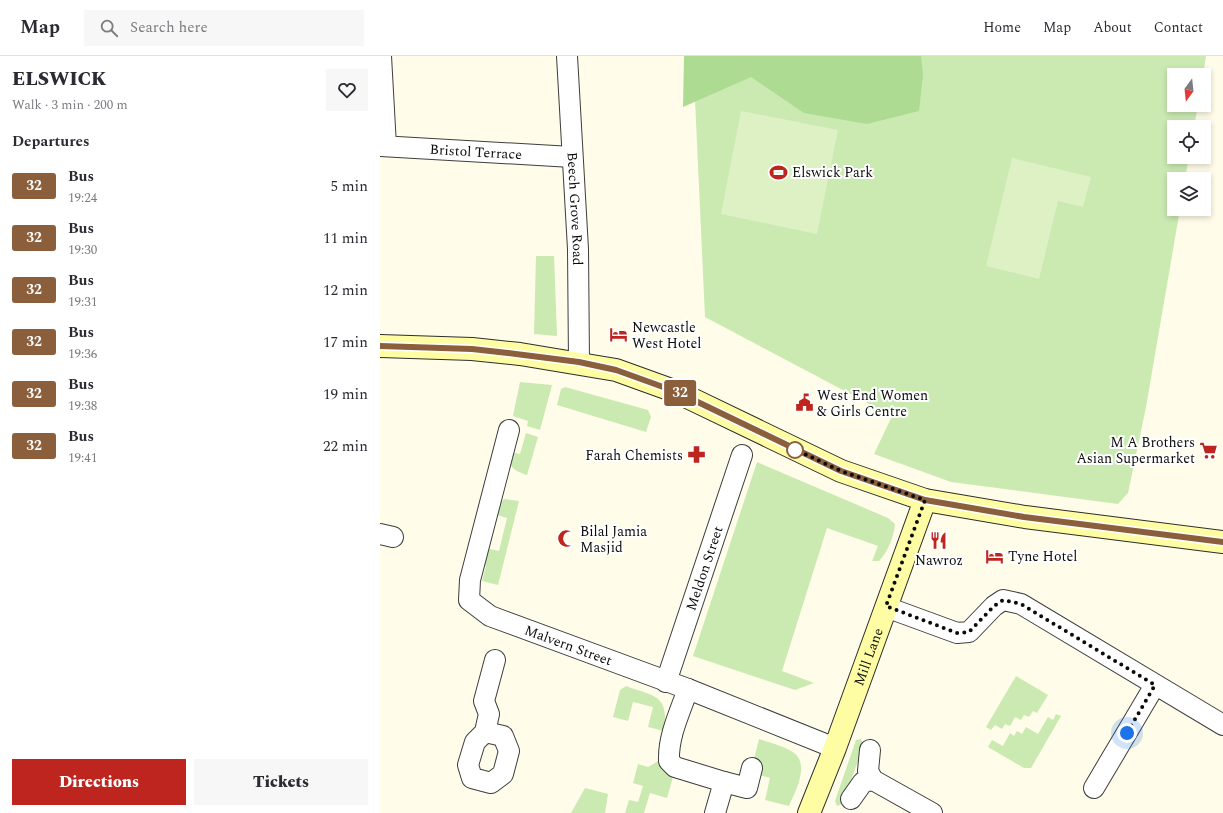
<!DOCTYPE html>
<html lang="en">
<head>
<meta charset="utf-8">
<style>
  body { margin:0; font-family:Spectral,serif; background:#f7f7f7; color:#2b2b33; height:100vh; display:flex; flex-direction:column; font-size:15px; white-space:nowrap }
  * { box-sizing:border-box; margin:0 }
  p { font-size:13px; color:#7c7c81 }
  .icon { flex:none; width:22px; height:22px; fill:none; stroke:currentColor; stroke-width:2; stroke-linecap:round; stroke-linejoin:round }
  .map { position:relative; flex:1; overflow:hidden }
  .details { display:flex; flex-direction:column; background:#fff; width:380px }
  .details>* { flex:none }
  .badge { padding:0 8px; border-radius:3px; font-size:14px; line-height:26px }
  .needle { width:26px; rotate:195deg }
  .fabs { position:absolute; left:787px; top:12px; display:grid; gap:8px }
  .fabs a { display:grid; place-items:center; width:44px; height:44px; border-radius:0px; background:#fff; box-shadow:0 2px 6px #0003; font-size:20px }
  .you { position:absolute; width:20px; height:20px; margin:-10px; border:3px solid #fff; border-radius:50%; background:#1a73e8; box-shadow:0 0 0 6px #1a73e833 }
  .map>.badge { position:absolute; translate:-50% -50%; box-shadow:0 0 0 2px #fff }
  h2 { padding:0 12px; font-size:15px; line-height:36px }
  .round { display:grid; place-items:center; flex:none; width:42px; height:42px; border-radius:0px; background:#f7f7f7 }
  .head { display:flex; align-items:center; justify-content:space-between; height:68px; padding:0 12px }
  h1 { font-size:19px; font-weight:800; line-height:30px }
  .button { display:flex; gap:8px; margin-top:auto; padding:8px 12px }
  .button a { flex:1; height:46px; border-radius:0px; background:#be251f; color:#fff; font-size:16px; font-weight:800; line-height:46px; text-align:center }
  .button a+a { background:#f7f7f7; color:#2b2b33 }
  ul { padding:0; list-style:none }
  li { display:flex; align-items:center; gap:12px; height:52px; padding:0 12px }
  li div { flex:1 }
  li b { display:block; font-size:15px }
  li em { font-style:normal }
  li .badge { min-width:44px; font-weight:700; text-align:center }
  header { display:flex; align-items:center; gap:24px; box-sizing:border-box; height:56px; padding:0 20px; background:#fff; border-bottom:1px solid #e1e1e2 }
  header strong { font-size:19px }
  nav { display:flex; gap:22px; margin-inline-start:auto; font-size:14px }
  .search { width:280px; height:36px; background:#f7f7f7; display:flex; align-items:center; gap:10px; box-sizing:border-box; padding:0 14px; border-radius:0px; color:#7c7c81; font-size:15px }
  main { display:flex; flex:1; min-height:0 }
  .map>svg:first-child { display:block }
  .green { fill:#caeab2 }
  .forest { fill:#acdb91 }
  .pitch { fill:#def1c4 }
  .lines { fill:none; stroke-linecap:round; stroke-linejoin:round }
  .street-casing { stroke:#3e3e3e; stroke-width:22 }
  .secondary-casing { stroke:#2d2d2d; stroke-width:24 }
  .street { stroke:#fff; stroke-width:20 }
  .secondary { stroke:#fffda4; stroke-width:22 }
  .line-casing { stroke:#fff; stroke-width:9 }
  .line { stroke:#8b5e3c; stroke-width:6 }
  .walk { stroke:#0b0b0b; stroke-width:4; stroke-dasharray:0 7.2 }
  .stop-dot { fill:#fff; stroke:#8b5e3c; stroke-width:2 }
  .labels { text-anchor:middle; stroke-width:4; stroke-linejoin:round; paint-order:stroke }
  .street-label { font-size:14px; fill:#0b0b0b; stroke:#fff }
  .poi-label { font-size:14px; fill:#0b0b0b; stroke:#fff; text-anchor:start }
</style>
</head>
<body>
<header>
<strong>Map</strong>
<div class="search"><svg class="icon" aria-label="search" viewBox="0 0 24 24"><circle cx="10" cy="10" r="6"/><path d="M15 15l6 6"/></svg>Search here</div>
<nav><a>Home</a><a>Map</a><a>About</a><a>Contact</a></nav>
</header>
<main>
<section class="details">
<div class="head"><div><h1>ELSWICK</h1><p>Walk · 3 min · 200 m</p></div><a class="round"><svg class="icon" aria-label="heart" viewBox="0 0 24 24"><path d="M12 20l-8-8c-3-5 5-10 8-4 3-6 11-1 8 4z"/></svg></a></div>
<h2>Departures</h2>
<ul>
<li><span class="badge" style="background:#8b5e3c;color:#fff">32</span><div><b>Bus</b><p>19:24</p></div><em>5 min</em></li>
<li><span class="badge" style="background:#8b5e3c;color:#fff">32</span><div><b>Bus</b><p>19:30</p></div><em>11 min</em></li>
<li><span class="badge" style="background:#8b5e3c;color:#fff">32</span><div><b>Bus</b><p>19:31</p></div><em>12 min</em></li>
<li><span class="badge" style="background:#8b5e3c;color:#fff">32</span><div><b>Bus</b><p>19:36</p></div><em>17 min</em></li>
<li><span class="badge" style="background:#8b5e3c;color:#fff">32</span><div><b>Bus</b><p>19:38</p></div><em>19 min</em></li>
<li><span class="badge" style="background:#8b5e3c;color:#fff">32</span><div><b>Bus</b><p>19:41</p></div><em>22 min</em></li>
</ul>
<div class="button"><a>Directions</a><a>Tickets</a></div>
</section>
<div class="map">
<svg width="843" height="757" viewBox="0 0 843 757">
  <rect width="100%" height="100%" fill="#fffce9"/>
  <path class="green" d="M 313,0 L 826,0 L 823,19 L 794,19 L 794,49 L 818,49 L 814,71 L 794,71 L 794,101 L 809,101 L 805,123 L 794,123 L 794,153 L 800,153 L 766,351 L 748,437 L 738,448 L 571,426 L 494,398 L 512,360 L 325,261 Z
    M 156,200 L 174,200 L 177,280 L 154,278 Z
    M 140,326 L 172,329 L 160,374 L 147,370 L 148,365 L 133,360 Z
    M 185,331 L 268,354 L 271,361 L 266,376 L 177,349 L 181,333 Z
    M 146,377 L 158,381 L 147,419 C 131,414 129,410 127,395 L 140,398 Z
    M 377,406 L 508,462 L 515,468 C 514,480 508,496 499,505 L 492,505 L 498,490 L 447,472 L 402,615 L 434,627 L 415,634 L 313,600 Z
    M 125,443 L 139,445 L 118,529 L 102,525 L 106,510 L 102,504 L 105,492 L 119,495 L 127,462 L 114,458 L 120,446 Z
    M 636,620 L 668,639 L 657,657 L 653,655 L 649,661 L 644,659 L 641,664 L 635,661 L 630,670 L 625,668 L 622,673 L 615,669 L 611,674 L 606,671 Z
    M 246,630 C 276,641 289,639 284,675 L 268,671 L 273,651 L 253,646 L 248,665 L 233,661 L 240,634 Z
    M 676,658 L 681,660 L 651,712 L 644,712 L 608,691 L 612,684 L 623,690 L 630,677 L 634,680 L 637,675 L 642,678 L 646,671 L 658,678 L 668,661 L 673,664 Z
    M 379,683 C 388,686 407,691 414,697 C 430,709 415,736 409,750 L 385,744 L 390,722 L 379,719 L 373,707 Z
    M 481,683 L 484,689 L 462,748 L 457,750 L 455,745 L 476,684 Z
    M 280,704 L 285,716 L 293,721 L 287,742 L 270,737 L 264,757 L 245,757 L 249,744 L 258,746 L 263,730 L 253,727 L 258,708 L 268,711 Z
    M 205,732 L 228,738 L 225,757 L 191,757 Z"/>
  <path class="forest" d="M 304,0 L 541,0 L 543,19 L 539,55 L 487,68 L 424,57 L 371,21 L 303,51 Z"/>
  <path class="pitch" d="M 361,55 L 458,74 L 437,178 L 341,158 Z
    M 632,102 L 711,121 L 703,151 L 678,145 L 659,223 L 606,210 Z"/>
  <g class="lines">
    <defs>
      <g id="street">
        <path d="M 1,0 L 6,90"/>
        <path id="s1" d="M 187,0 L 198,193 L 199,306"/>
        <path id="s2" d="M 0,90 L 192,101"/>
        <path id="s3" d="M 129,374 L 90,524 L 89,544 L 110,560 L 308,633 L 455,692"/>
        <path d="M 0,478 L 13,481"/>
        <path d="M 506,551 L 577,577 L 589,576 L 614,550 L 623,544 L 641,548 L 843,669"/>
        <path id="s4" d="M 286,626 L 362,399"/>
        <path d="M 308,633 C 300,656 288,680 289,705 L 295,711 L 344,726 L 335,757"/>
        <path d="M 105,676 L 123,680 L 129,695 L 123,718 L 111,727 L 92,722 L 88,709 L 95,686 L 105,676 L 109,658 L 104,645 L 115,604"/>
        <path d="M 490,694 L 488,715 L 493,724 L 552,757"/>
        <path d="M 344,726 L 367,732 L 372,712"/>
        <path d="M 714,732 L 775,629"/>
        <path d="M 471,743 L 483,726 L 493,724"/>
      </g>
      <g id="secondary">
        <path d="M 0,290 L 92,293 L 140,298 L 236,314 L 297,336 L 461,415 L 545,444 L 645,461 L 843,486"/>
        <path id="s5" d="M 429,757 L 455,692 L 545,444"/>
      </g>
    </defs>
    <use href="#street" class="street-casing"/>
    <use href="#secondary" class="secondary-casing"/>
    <use href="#street" class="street"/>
    <use href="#secondary" class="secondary"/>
  </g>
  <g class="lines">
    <defs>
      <path id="line" d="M 0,290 L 92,293 L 128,297 L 199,306 L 236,314 L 297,336 L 461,415 L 545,444 L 644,461 L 843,486"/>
    </defs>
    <use href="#line" class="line-casing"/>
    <use href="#line" class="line"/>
    <path class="walk" d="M 415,394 L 414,393 L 461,415 L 545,444 L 506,550 L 577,577 L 589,576 L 614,550 L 623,544 L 641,548 L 775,629 L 747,677"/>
  </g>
  <defs>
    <symbol id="stadium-bare" viewBox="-9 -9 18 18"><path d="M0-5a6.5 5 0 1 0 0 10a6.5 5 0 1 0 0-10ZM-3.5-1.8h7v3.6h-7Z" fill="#be251f" stroke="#fff" stroke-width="2.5" paint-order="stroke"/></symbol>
    <symbol id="hotel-bare" viewBox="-9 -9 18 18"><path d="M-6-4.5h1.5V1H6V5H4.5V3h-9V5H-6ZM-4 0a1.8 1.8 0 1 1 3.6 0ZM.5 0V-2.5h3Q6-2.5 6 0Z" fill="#be251f" stroke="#fff" stroke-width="2.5" paint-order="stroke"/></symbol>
    <symbol id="civic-bare" viewBox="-9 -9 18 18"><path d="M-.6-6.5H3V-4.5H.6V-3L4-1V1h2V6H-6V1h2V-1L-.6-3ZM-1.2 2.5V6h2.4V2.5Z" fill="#be251f" stroke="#fff" stroke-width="2.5" paint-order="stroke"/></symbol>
    <symbol id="supermarket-bare" viewBox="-9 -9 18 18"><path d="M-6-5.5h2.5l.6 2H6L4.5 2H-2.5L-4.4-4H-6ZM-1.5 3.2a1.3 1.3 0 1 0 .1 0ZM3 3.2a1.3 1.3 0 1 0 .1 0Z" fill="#be251f" stroke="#fff" stroke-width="2.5" paint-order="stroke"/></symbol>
    <symbol id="pharmacy-bare" viewBox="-9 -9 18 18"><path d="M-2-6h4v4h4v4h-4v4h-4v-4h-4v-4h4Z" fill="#be251f" stroke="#fff" stroke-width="2.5" paint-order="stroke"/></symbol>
    <symbol id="mosque-bare" viewBox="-9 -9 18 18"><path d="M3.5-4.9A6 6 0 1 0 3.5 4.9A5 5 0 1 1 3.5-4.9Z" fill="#be251f" stroke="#fff" stroke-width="2.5" paint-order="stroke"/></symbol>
    <symbol id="restaurant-bare" viewBox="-9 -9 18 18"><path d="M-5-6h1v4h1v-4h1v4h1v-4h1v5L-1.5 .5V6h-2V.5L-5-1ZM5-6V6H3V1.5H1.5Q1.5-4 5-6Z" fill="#be251f" stroke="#fff" stroke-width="2.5" paint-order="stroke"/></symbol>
  </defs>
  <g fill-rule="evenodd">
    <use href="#stadium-bare" x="386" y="104" width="25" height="25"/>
    <use href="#hotel-bare" x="226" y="266" width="25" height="25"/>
    <use href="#civic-bare" x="412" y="334" width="25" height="25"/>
    <use href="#supermarket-bare" x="816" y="382" width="25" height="25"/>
    <use href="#pharmacy-bare" x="304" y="386" width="25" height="25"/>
    <use href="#mosque-bare" x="174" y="470" width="25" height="25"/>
    <use href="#restaurant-bare" x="546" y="472" width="25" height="25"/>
    <use href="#hotel-bare" x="602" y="488" width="25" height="25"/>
  </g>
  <circle class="stop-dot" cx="415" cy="394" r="8"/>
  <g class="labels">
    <g class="street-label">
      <text dy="5" stroke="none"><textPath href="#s2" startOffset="96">Bristol Terrace</textPath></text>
      <text dy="5" stroke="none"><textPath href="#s1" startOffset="153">Beech Grove Road</textPath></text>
      <text dy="5" stroke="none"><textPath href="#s4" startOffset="120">Meldon Street</textPath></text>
      <text dy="5" stroke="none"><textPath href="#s3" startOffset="285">Malvern Street</textPath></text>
      <text dy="5" stroke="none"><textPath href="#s5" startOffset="167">Mill Lane</textPath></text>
    </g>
    <g class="poi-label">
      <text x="412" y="121">Elswick Park</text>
      <text x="252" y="276">Newcastle<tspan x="252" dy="16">West Hotel</tspan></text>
      <text x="437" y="344">West End Women<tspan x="437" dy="16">&amp; Girls Centre</tspan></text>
      <text x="815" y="391" text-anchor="end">M A Brothers<tspan x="815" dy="16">Asian Supermarket</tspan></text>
      <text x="303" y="404" text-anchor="end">Farah Chemists</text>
      <text x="200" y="480">Bilal Jamia<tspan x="200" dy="16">Masjid</tspan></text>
      <text x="628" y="505">Tyne Hotel</text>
      <text x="559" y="509" text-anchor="middle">Nawroz</text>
    </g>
  </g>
</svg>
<div class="fabs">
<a><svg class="needle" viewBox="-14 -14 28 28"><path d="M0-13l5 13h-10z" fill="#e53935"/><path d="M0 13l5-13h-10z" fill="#7c7c81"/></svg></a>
<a><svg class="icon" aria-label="locate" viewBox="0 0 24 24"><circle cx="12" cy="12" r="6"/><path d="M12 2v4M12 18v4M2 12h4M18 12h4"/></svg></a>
<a><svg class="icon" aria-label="layers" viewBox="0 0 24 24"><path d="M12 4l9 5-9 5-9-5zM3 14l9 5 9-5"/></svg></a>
</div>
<div class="you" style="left:747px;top:677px"></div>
<b class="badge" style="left:300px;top:337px;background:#8b5e3c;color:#fff">32</b>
</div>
</main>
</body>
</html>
